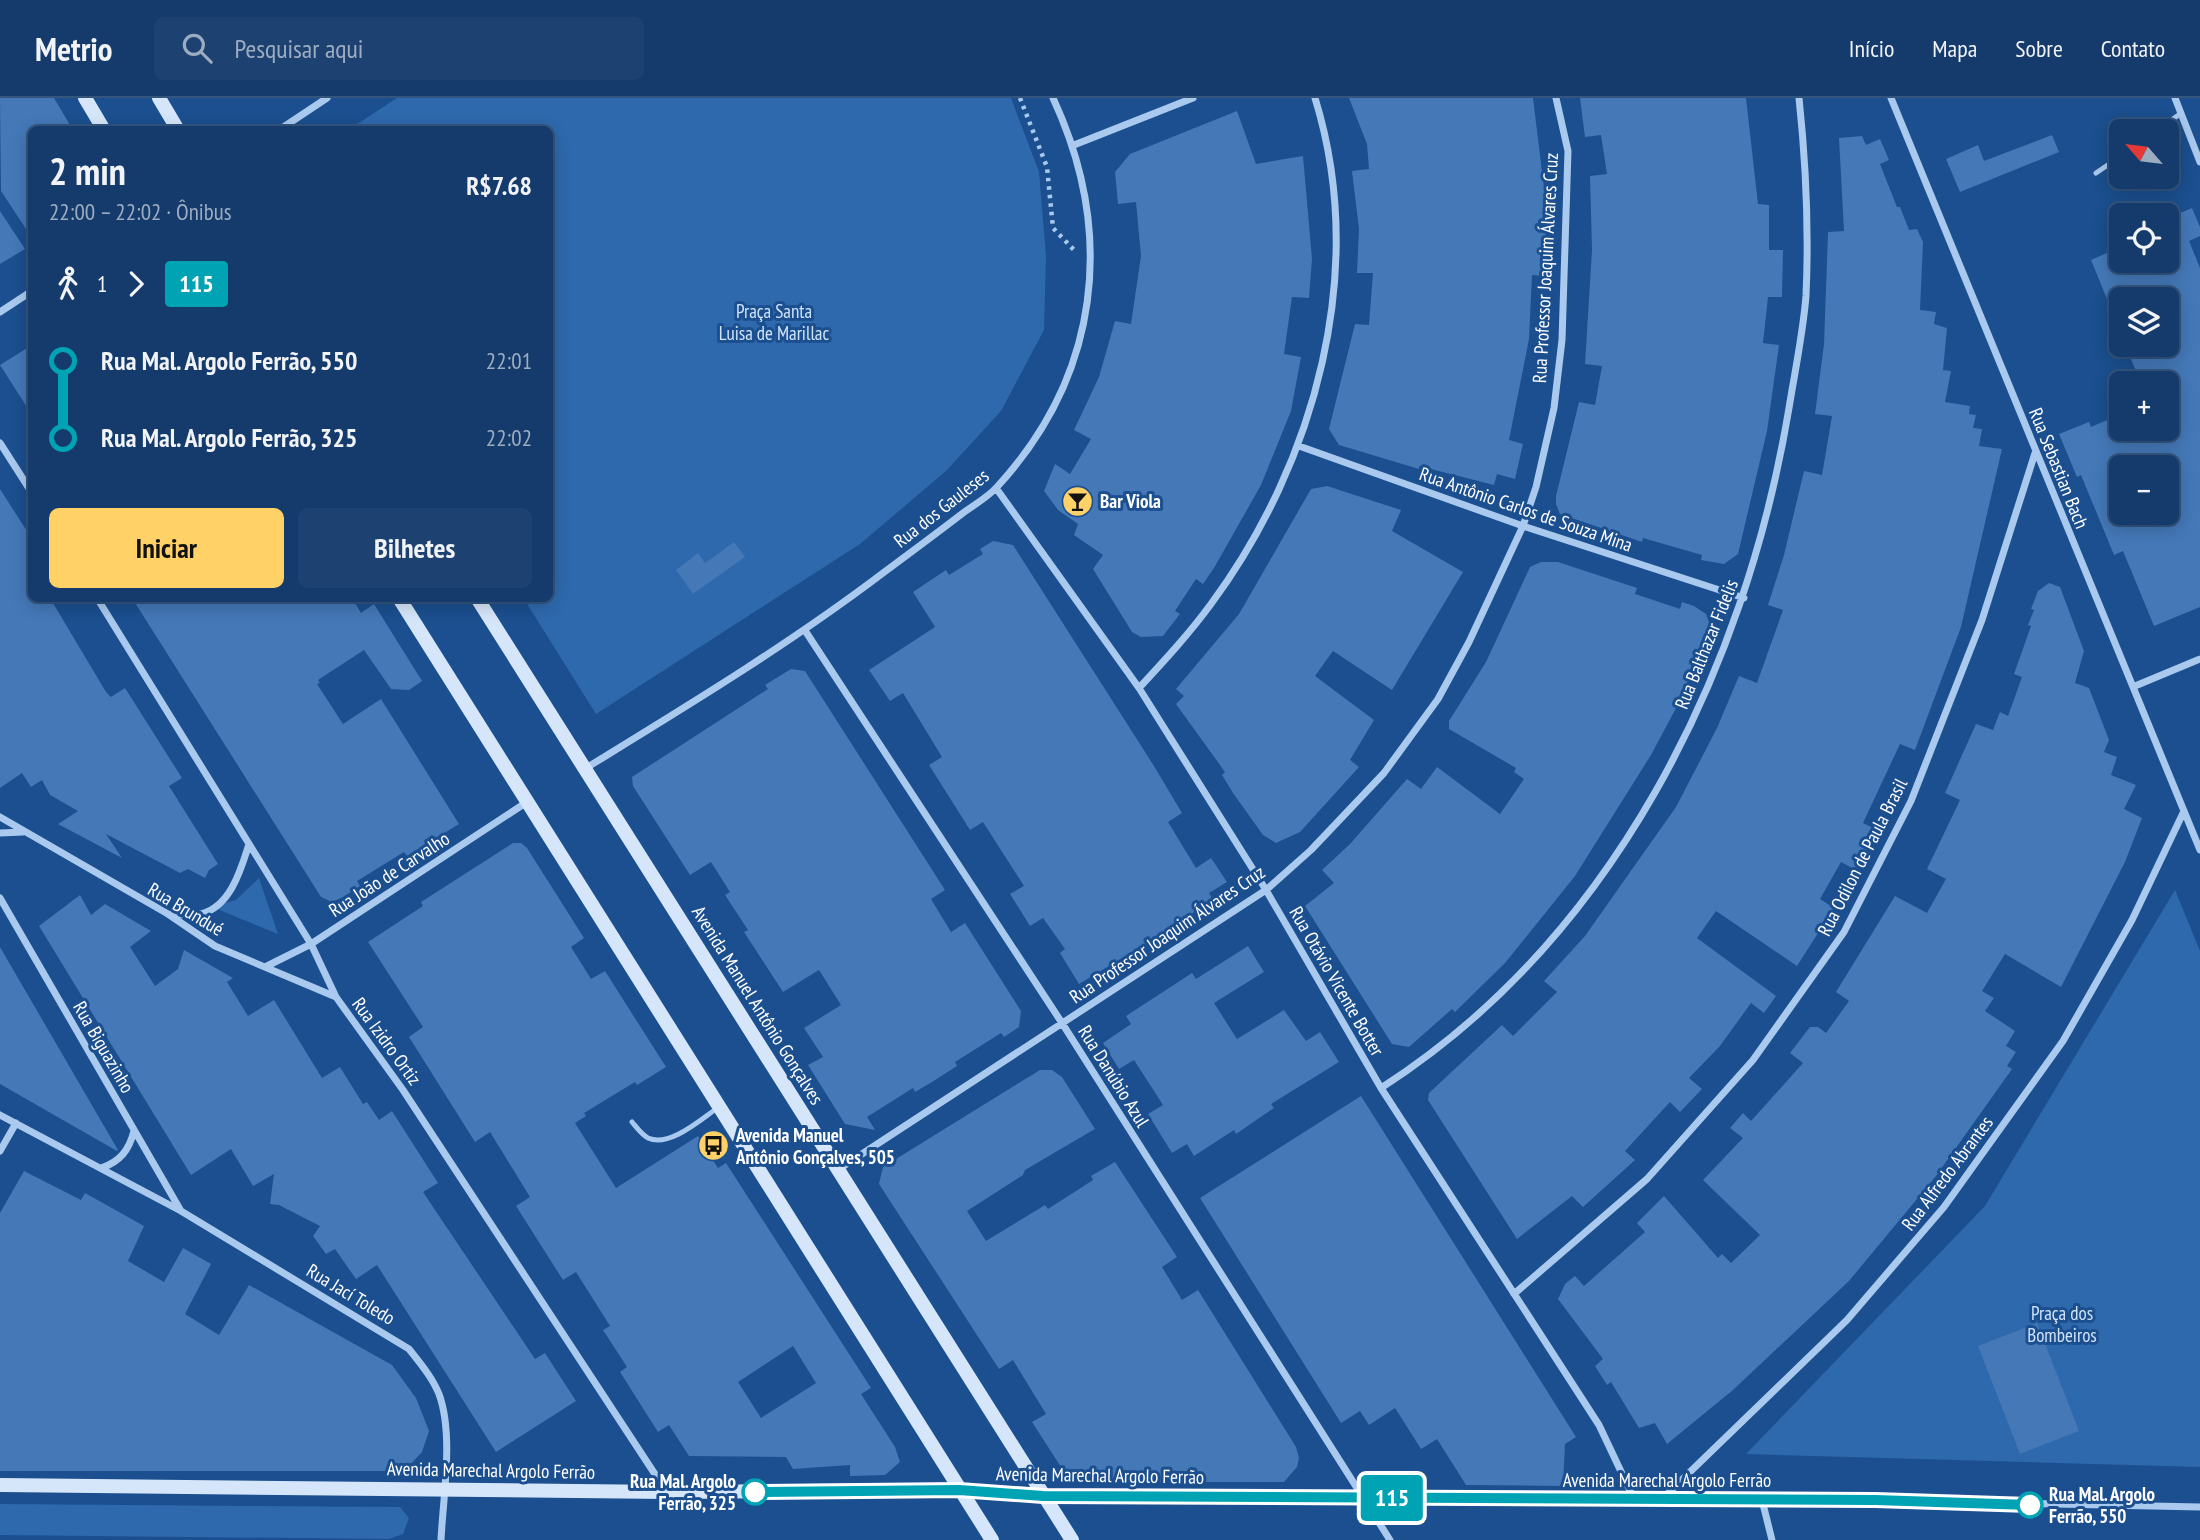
<!DOCTYPE html>
<html lang="pt">
<head>
<meta charset="utf-8">
<style>
  body { margin:0; font-family:"PT Sans Narrow",sans-serif; background:#1d4271; color:#f1f3f6; height:100vh; display:flex; flex-direction:column; font-size:26px; white-space:nowrap }
  * { box-sizing:border-box; margin:0 }
  p { font-size:23px; color:#9dadc1 }
  .icon { flex:none; width:38px; height:38px; fill:none; stroke:currentColor; stroke-width:2; stroke-linecap:round; stroke-linejoin:round }
  .map { position:relative; flex:1; overflow:hidden }
  .drawer { position:absolute; left:28px; top:28px; width:525px; height:476px; display:flex; flex-direction:column; background:#143b6b; border-radius:10px; box-shadow:0 4px 18px #0003,0 0 0 2px #33557e }
  .drawer>* { flex:none }
  .badge { padding:0 14px; border-radius:5px; font-size:24px; line-height:46px }
  .needle { width:46px; rotate:298deg }
  .controls { position:absolute; left:2109px; top:21px; display:grid; gap:14px }
  .controls a { display:grid; place-items:center; width:70px; height:70px; border-radius:10px; background:#143b6b; box-shadow:0 4px 18px #0003,0 0 0 2px #33557e; font-size:35px }
  .map>.badge { position:absolute; translate:-50% -50%; box-shadow:0 0 0 4px #fff }
  .legs { display:flex; align-items:center; gap:10px; height:77px; padding:0 21px; font-size:23px }
  .legs p { margin-inline-start:auto }
  .head { display:flex; align-items:center; justify-content:space-between; height:119px; padding:0 21px }
  h1 { font-size:38px; font-weight:800; line-height:52px }
  .primary-button { display:flex; gap:14px; margin-top:auto; padding:14px 21px }
  .primary-button a { flex:1; height:80px; border-radius:10px; background:#ffd166; color:#111; font-size:28px; font-weight:800; line-height:80px; text-align:center }
  .primary-button a+a { background:#1d4271; color:#f1f3f6 }
  ul { padding:0 21px; list-style:none }
  li { display:flex; align-items:center; gap:24px; height:77px; font-size:26px }
  li i { display:grid; place-items:center; width:10px; height:100%; margin:0 9px; background:currentColor }
  li i::after { content:''; width:18px; height:18px; margin:-9px; border:5px solid; border-radius:50%; background:#143b6b }
  li p { margin-inline-start:auto }
  li:first-child i { background:linear-gradient(#0000 50%,currentColor 0) }
  li:last-child i { background:linear-gradient(currentColor 50%,#0000 0) }
  header { display:flex; align-items:center; gap:42px; box-sizing:border-box; height:98px; padding:0 35px; background:#143b6b; border-bottom:2px solid #33557e }
  header strong { font-size:33px }
  nav { display:flex; gap:38px; margin-inline-start:auto; font-size:24px }
  .search { width:490px; height:63px; background:#1d4271; display:flex; align-items:center; gap:18px; box-sizing:border-box; padding:0 24px; border-radius:10px; color:#9dadc1; font-size:26px }
  .map>svg:first-child { display:block }
  .green { fill:#2e69ad }
  .building { fill:#4478b7; fill-rule:evenodd }
  .lines { fill:none; stroke-linecap:round; stroke-linejoin:round }
  .path { stroke:#a9c9ee; stroke-width:4.5; stroke-dasharray:3.5 5; stroke-linecap:butt }
  .lane { stroke:#a9c9ee; stroke-width:5 }
  .street { stroke:#a9c9ee; stroke-width:7 }
  .secondary { stroke:#d6e6fa; stroke-width:14 }
  .line-1-casing { stroke:#fff; stroke-width:16 }
  .line-1 { stroke:#00a3b4; stroke-width:10 }
  .stop-1-dot { fill:#fff; stroke:#00a3b4; stroke-width:3.5 }
  .labels { text-anchor:middle; stroke-width:6; stroke-linejoin:round; paint-order:stroke }
  .street-label { font-size:19px; fill:#fff; stroke:#1b4f8f }
  .park-label { font-size:19px; fill:#cfe3fa; stroke:#1b4f8f }
  .poi-label { font-size:19px; font-weight:bold; fill:#fff; stroke:#1b4f8f; text-anchor:start }
  .stop-label { font-size:19px; font-weight:bold; fill:#fff; stroke:#1b4f8f; text-anchor:end }
</style>
</head>
<body>
<header>
<strong>Metrio</strong>
<div class="search"><svg class="icon" aria-label="search" viewBox="0 0 24 24"><circle cx="10" cy="10" r="6"/><path d="M15 15l6 6"/></svg>Pesquisar aqui</div>
<nav><a>Início</a><a>Mapa</a><a>Sobre</a><a>Contato</a></nav>
</header>
<div class="map">
<svg width="2200" height="1442" viewBox="0 0 2200 1442">
  <rect width="100%" height="100%" fill="#1b4f8f"/>
  <path class="green" d="M 397,0 L 1011,0 L 1039,74 L 1046,158 L 1044,232 L 1001,313 L 946,373 L 860,446 L 596,616 L 524,501 L 550,500 L 550,32 L 348,32 Z
    M 259,780 L 278,836 L 212,809 L 236,802 Z
    M 2175,792 L 2200,853 L 2200,1369 L 1746,1356 L 1985,1108 Z
    M 0,1406 L 400,1409 L 409,1420 L 403,1436 L 389,1441 L 0,1437 Z"/>
  <path class="building" d="M 0,0 L 54,0 L 73,32 L 32,32 L 32,140 L 1,93 Z
    M 1349,0 L 1533,0 L 1546,106 L 1546,178 L 1532,177 L 1529,241 L 1509,342 L 1523,346 L 1515,381 L 1497,376 L 1494,387 L 1419,368 L 1419,371 L 1339,347 L 1329,331 L 1355,226 L 1369,227 L 1373,175 L 1357,175 L 1359,131 L 1352,73 L 1369,71 L 1367,46 Z
    M 1580,0 L 1746,0 L 1758,106 L 1769,107 L 1769,152 L 1783,152 L 1782,199 L 1768,199 L 1763,245 L 1779,247 L 1767,333 L 1738,456 L 1724,466 L 1701,462 L 1702,457 L 1643,440 L 1642,444 L 1560,416 L 1556,406 L 1556,398 L 1579,304 L 1595,307 L 1602,268 L 1585,266 L 1592,152 L 1590,78 L 1607,76 L 1601,37 L 1585,39 Z
    M 1237,13 L 1256,66 L 1303,58 L 1312,161 L 1309,200 L 1292,199 L 1284,256 L 1301,259 L 1291,313 L 1261,387 L 1214,470 L 1203,486 L 1196,481 L 1175,513 L 1180,516 L 1163,538 L 1141,539 L 1132,534 L 1093,471 L 1103,457 L 1074,437 L 1078,426 L 1058,412 L 1044,393 L 1055,366 L 1070,376 L 1091,341 L 1074,332 L 1099,279 L 1115,223 L 1131,226 L 1141,158 L 1136,104 L 1118,106 L 1115,74 L 1130,56 Z
    M 2052,37 L 2059,54 L 1960,94 L 1946,61 L 1978,47 L 1984,63 Z
    M 1862,38 L 1866,47 L 1880,41 L 1889,62 L 1880,66 L 1897,109 L 1900,109 L 1909,132 L 1917,131 L 1923,144 L 1920,212 L 1936,214 L 1934,226 L 1947,230 L 1943,272 L 1951,273 L 1945,304 L 1970,308 L 1969,316 L 1976,317 L 1973,330 L 1982,331 L 1979,348 L 2002,351 L 1961,529 L 1915,652 L 1900,646 L 1863,725 L 1877,732 L 1856,772 L 1841,764 L 1820,801 L 1834,810 L 1797,868 L 1716,813 L 1697,840 L 1776,898 L 1764,915 L 1751,905 L 1720,948 L 1689,980 L 1702,991 L 1680,1014 L 1670,1004 L 1625,1053 L 1635,1062 L 1583,1109 L 1572,1098 L 1517,1141 L 1428,1002 L 1429,995 L 1502,927 L 1513,938 L 1557,894 L 1544,883 L 1585,838 L 1676,709 L 1717,630 L 1739,578 L 1757,585 L 1783,512 L 1768,507 L 1784,457 L 1804,373 L 1822,377 L 1832,318 L 1815,316 L 1824,246 L 1828,134 L 1844,133 L 1839,40 Z
    M 2192,110 L 2200,129 L 2200,138 L 2189,143 L 2200,170 L 2200,509 L 2154,528 L 2123,453 L 2114,457 L 2081,377 L 2077,379 L 2059,336 L 2089,324 L 2091,329 L 2121,316 L 2121,331 L 2166,331 L 2166,285 L 2141,285 L 2125,247 L 2166,247 L 2166,201 L 2107,201 L 2091,162 L 2116,151 L 2121,163 L 2166,163 L 2166,121 ZM 2121,369 L 2166,369 L 2166,415 L 2121,415 Z
    M 0,113 L 25,151 L 0,166 Z
    M 32,247 L 32,317 L 0,267 Z
    M 1327,388 L 1401,412 L 1392,433 L 1463,474 L 1392,592 L 1333,553 L 1315,578 L 1374,622 L 1350,662 L 1359,669 L 1300,734 L 1276,745 L 1263,737 L 1233,695 L 1222,677 L 1225,674 L 1176,606 L 1184,598 L 1176,591 L 1239,516 L 1311,391 Z
    M 0,391 L 32,441 L 32,500 L 50,500 L 106,594 L 111,599 L 125,590 L 182,680 L 169,688 L 218,766 L 209,772 L 205,780 L 188,771 L 180,775 L 106,736 L 122,760 L 58,726 L 78,713 L 50,697 L 42,682 L 31,689 L 22,675 L 0,690 Z
    M 993,443 L 1013,447 L 1154,668 L 1182,715 L 1168,724 L 1196,770 L 1211,760 L 1227,784 L 1209,795 L 1213,802 L 1180,823 L 1183,827 L 1153,845 L 1152,842 L 1079,886 L 1060,855 L 1065,851 L 1043,820 L 1030,828 L 1010,796 L 1024,788 L 983,724 L 970,732 L 929,667 L 942,659 L 903,595 L 890,603 L 869,572 L 935,529 L 913,494 L 946,472 L 949,477 L 983,456 L 980,451 Z
    M 734,444 L 745,459 L 693,496 L 676,472 L 698,455 L 705,465 Z
    M 1541,464 L 1558,464 L 1637,490 L 1635,496 L 1680,511 L 1682,504 L 1694,508 L 1706,516 L 1711,530 L 1675,612 L 1651,657 L 1575,778 L 1505,865 L 1455,914 L 1452,911 L 1409,949 L 1392,946 L 1305,808 L 1334,785 L 1322,772 L 1350,746 L 1407,681 L 1421,691 L 1437,669 L 1500,716 L 1524,681 L 1514,674 L 1516,670 L 1449,631 L 1449,623 L 1486,564 L 1530,469 Z
    M 2049,485 L 2060,489 L 2084,553 L 2075,585 L 2089,590 L 2109,642 L 2104,654 L 2117,659 L 2111,677 L 2136,687 L 2124,711 L 2142,720 L 2125,764 L 2061,889 L 2005,856 L 1982,893 L 1994,900 L 1985,913 L 2015,933 L 2006,948 L 2016,954 L 2007,968 L 2012,971 L 1936,1078 L 1849,1183 L 1733,1292 L 1667,1346 L 1655,1325 L 1639,1330 L 1611,1284 L 1607,1287 L 1595,1268 L 1603,1261 L 1558,1201 L 1565,1186 L 1575,1178 L 1584,1188 L 1645,1134 L 1637,1125 L 1664,1098 L 1718,1160 L 1722,1156 L 1731,1165 L 1760,1137 L 1703,1082 L 1743,1040 L 1730,1030 L 1743,1015 L 1751,1023 L 1803,965 L 1790,955 L 1810,929 L 1818,929 L 1826,935 L 1849,903 L 1836,894 L 1895,798 L 1927,815 L 1946,781 L 1927,771 L 1960,702 L 1945,695 L 1976,626 L 1993,632 L 2000,614 L 2008,618 L 2022,579 L 2014,576 L 2031,528 L 2028,527 L 2034,512 L 2031,511 L 2038,493 Z
    M 132,500 L 352,500 L 361,515 L 374,506 L 422,583 L 409,592 L 391,591 L 364,552 L 318,582 L 320,585 L 317,586 L 343,626 L 381,601 L 459,726 L 407,758 L 404,754 L 357,783 L 360,788 L 343,799 L 332,804 L 321,799 Z
    M 791,571 L 805,573 L 945,792 L 931,801 L 951,834 L 965,825 L 1021,913 L 1019,929 L 1004,939 L 1001,935 L 955,964 L 957,968 L 932,984 L 915,994 L 913,990 L 867,1019 L 875,1032 L 845,1026 L 808,967 L 823,959 L 804,930 L 841,907 L 819,872 L 783,894 L 744,834 L 748,832 L 725,797 L 730,794 L 711,764 L 690,777 L 633,688 L 632,679 L 768,591 L 765,587 Z
    M 513,745 L 521,745 L 527,750 L 584,840 L 571,849 L 591,881 L 605,873 L 666,969 L 637,987 L 635,984 L 584,1015 L 586,1018 L 575,1025 L 616,1090 L 698,1038 L 718,1070 L 726,1065 L 871,1290 L 861,1296 L 895,1349 L 900,1364 L 885,1377 L 850,1378 L 850,1367 L 793,1371 L 786,1359 L 689,1358 L 669,1327 L 658,1334 L 620,1274 L 627,1269 L 603,1232 L 610,1228 L 576,1174 L 563,1182 L 516,1108 L 530,1099 L 490,1034 L 475,1044 L 409,939 L 423,929 L 368,844 L 423,808 L 421,804 ZM 793,1248 L 816,1285 L 761,1320 L 738,1284 Z
    M 80,797 L 91,817 L 105,806 L 151,833 L 130,849 L 155,888 L 178,871 L 184,852 L 233,880 L 227,884 L 248,918 L 274,902 L 322,980 L 340,969 L 363,1006 L 367,1004 L 379,1022 L 392,1013 L 438,1085 L 423,1094 L 535,1261 L 545,1255 L 576,1303 L 496,1354 L 377,1167 L 356,1181 L 335,1151 L 326,1156 L 313,1138 L 320,1128 L 279,1107 L 270,1106 L 274,1076 L 253,1088 L 231,1051 L 191,1077 L 39,828 Z
    M 1248,848 L 1264,874 L 1214,905 L 1237,941 L 1284,912 L 1306,943 L 1320,934 L 1339,964 L 1271,1006 L 1274,1010 L 1236,1036 L 1234,1032 L 1194,1058 L 1187,1046 L 1172,1055 L 1148,1016 L 1163,1007 L 1134,962 L 1119,971 L 1103,945 L 1131,926 L 1126,918 L 1192,875 L 1196,881 Z
    M 0,849 L 118,1052 L 117,1053 L 0,986 Z
    M 1040,972 L 1052,972 L 1062,979 L 1095,1031 L 1025,1072 L 1023,1077 L 967,1113 L 986,1143 L 1045,1107 L 1048,1111 L 1093,1082 L 1091,1078 L 1115,1064 L 1177,1159 L 1162,1169 L 1182,1202 L 1198,1192 L 1296,1349 L 1299,1360 L 1297,1369 L 1284,1384 L 1075,1384 L 1068,1380 L 1032,1324 L 1046,1316 L 1013,1262 L 999,1271 L 879,1086 L 883,1069 Z
    M 1361,998 L 1576,1339 L 1565,1346 L 1563,1388 L 1466,1387 L 1437,1341 L 1421,1351 L 1395,1310 L 1369,1327 L 1360,1313 L 1341,1325 L 1200,1100 Z
    M 24,1073 L 81,1102 L 85,1095 L 144,1128 L 128,1163 L 164,1184 L 183,1150 L 211,1166 L 185,1216 L 219,1237 L 249,1187 L 392,1267 L 416,1300 L 429,1333 L 422,1354 L 410,1367 L 395,1373 L 0,1373 L 0,1115 Z
    M 2037,1225 L 2079,1333 L 2020,1356 L 1978,1248 Z"/>
  <g class="lines">
    <path class="path" d="M 1020,0 L 1047,69 L 1053,130 L 1075,153"/>
    <path class="lane" d="M 2156,33 L 2180,16
      M 2096,75 L 2121,58
      M 632,1024 C 637,1030 642,1037 648,1040 C 670,1050 702,1020 719,1009"/>
    <path class="street" d="M 1891,0 L 2200,752
      M 2175,0 L 2200,64
      M 279,32 L 327,0
      M 1074,47 L 1193,0
      M 0,214 L 32,193
      M 0,345 L 32,395
      M 1299,348 L 1523,428 L 1744,500
      M 996,390 L 1139,590 L 1266,792 L 1381,990 L 1599,1327 L 1634,1401
      M 97,500 L 311,846 L 336,899 L 403,992 L 666,1393
      M 806,534 L 1062,925 L 1390,1442
      M 2135,588 L 2200,561
      M 1139,590 C 1164,563 1189,536 1211,506 C 1316,364 1368,172 1315,0
      M 586,670 C 687,608 788,547 883,475 C 910,455 937,435 963,415 C 974,407 988,399 997,389 C 1100,277 1116,136 1053,0
      M 0,719 L 168,816 L 215,848 L 336,899
      M 0,735 L 23,734
      M 0,800 L 181,1113
      M 168,816 C 178,816 192,818 201,816 C 231,808 241,771 249,746
      M 265,869 L 311,846 L 527,704
      M 1381,990 C 1613,841 1745,575 1789,310 C 1795,273 1803,235 1806,198 C 1809,132 1806,66 1799,0
      M 0,1017 L 181,1113 L 409,1251 C 420,1265 432,1279 439,1296 C 454,1337 443,1399 441,1442
      M 0,1053 L 16,1025
      M 101,1070 C 120,1064 129,1052 134,1033
      M 839,1071 L 1266,792 L 1311,752 L 1384,675 L 1438,601 L 1469,544 L 1523,428 L 1536,389 L 1554,310 L 1562,242 L 1568,53 L 1556,0
      M 1514,1196 L 1647,1081 L 1753,962 L 1844,834 L 1911,703 L 1982,522 L 2035,355
      M 1046,1398 L 1875,1402 L 2200,1409
      M 1662,1401 L 1847,1222 L 1944,1109 L 2063,943 L 2132,822 L 2184,713
      M 1762,1402 L 1772,1442"/>
    <path class="secondary" d="M 85,0 L 104,32
      M 159,0 L 178,32
      M 399,500 L 992,1442
      M 477,500 L 1072,1442
      M 0,1387 L 667,1394 L 959,1392 L 1043,1398"/>
  </g>
  <g class="lines">
    <defs>
      <path id="line-1" d="M 755,1394 L 959,1392 L 1043,1398 L 1875,1402 L 2030,1407"/>
    </defs>
    <use href="#line-1" class="line-1-casing"/>
    <use href="#line-1" class="line-1"/>
  </g>
  <defs>
    <symbol id="bar-disc" viewBox="-11 -11 22 22"><circle r="9.5" fill="#ffd166" stroke="#1b4f8f"/><path d="M-6-5H6L.8 .8V4.5H3.5V6h-7V4.5H-.8V.8Z" fill="#111"/></symbol>
    <symbol id="bus-disc" viewBox="-11 -11 22 22"><circle r="9.5" fill="#ffd166" stroke="#1b4f8f"/><path d="M-5-6H5V4H4V6H2V4H-2V6H-4V4H-5ZM-3.5-4V0h7V-4ZM-3.5 1.2v1.5H-2V1.2ZM2 1.2v1.5H3.5V1.2Z" fill="#111"/></symbol>
  </defs>
  <g fill-rule="evenodd">
    <use href="#bar-disc" x="1060" y="386" width="35" height="35"/>
    <use href="#bus-disc" x="696" y="1030" width="35" height="35"/>
  </g>
  <g class="stop-1-dot">
    <circle cx="755" cy="1394" r="12"/>
    <circle cx="2030" cy="1407" r="12"/>
  </g>
  <g class="labels">
    <g class="street-label">
      <text transform="translate(1545 170) rotate(-87)" y="7">Rua Professor Joaquim Álvares Cruz</text>
      <text transform="translate(2059 370) rotate(68)" y="7">Rua Sebastian Bach</text>
      <text transform="translate(941 410) rotate(-38)" y="7">Rua dos Gauleses</text>
      <text transform="translate(1526 411) rotate(19)" y="7">Rua Antônio Carlos de Souza Mina</text>
      <text transform="translate(1706 546) rotate(-68)" y="7">Rua Balthazar Fidelis</text>
      <text transform="translate(1862 759) rotate(-63)" y="7">Rua Odilon de Paula Brasil</text>
      <text transform="translate(389 776) rotate(-33)" y="7">Rua João de Carvalho</text>
      <text transform="translate(186 811) rotate(31)" y="7">Rua Brundué</text>
      <text transform="translate(1167 836) rotate(-34)" y="7">Rua Professor Joaquim Álvares Cruz</text>
      <text transform="translate(1337 883) rotate(60)" y="7">Rua Otávio Vicente Botter</text>
      <text transform="translate(758 907) rotate(58)" y="7">Avenida Manuel Antônio Gonçalves</text>
      <text transform="translate(387 943) rotate(54)" y="7">Rua Izidro Ortiz</text>
      <text transform="translate(104 949) rotate(60)" y="7">Rua Biguazinho</text>
      <text transform="translate(1114 978) rotate(58)" y="7">Rua Danúbio Azul</text>
      <text transform="translate(1947 1075) rotate(-53)" y="7">Rua Alfredo Abrantes</text>
      <text transform="translate(351 1196) rotate(31)" y="7">Rua Jací Toledo</text>
      <text transform="translate(491 1372) rotate(1)" y="7">Avenida Marechal Argolo Ferrão</text>
      <text transform="translate(1100 1377) rotate(1)" y="7">Avenida Marechal Argolo Ferrão</text>
      <text x="1667" y="1389">Avenida Marechal Argolo Ferrão</text>
    </g>
    <g class="park-label">
      <text x="774" y="220">Praça Santa<tspan x="774" dy="22">Luisa de Marillac</tspan></text>
      <text x="2062" y="1222">Praça dos<tspan x="2062" dy="22">Bombeiros</tspan></text>
    </g>
    <g class="poi-label">
      <text x="1100" y="410">Bar Viola</text>
      <text x="736" y="1044">Avenida Manuel<tspan x="736" dy="22">Antônio Gonçalves, 505</tspan></text>
    </g>
    <g class="stop-label">
      <text x="736" y="1390">Rua Mal. Argolo<tspan x="736" dy="22">Ferrão, 325</tspan></text>
      <text x="2049" y="1403" text-anchor="start">Rua Mal. Argolo<tspan x="2049" dy="22">Ferrão, 550</tspan></text>
    </g>
  </g>
</svg>
<div class="controls">
<a><svg class="needle" viewBox="-14 -14 28 28"><path d="M0-13l5 13h-10z" fill="#e53935"/><path d="M0 13l5-13h-10z" fill="#9dadc1"/></svg></a>
<a><svg class="icon" aria-label="locate" viewBox="0 0 24 24"><circle cx="12" cy="12" r="6"/><path d="M12 2v4M12 18v4M2 12h4M18 12h4"/></svg></a>
<a><svg class="icon" aria-label="layers" viewBox="0 0 24 24"><path d="M12 4l9 5-9 5-9-5zM3 14l9 5 9-5"/></svg></a>
<a>+</a>
<a>−</a>
</div>
<b class="badge" style="left:1392px;top:1400px;background:#00a3b4;color:#fff">115</b>
<section class="drawer">
<div class="head"><div><h1>2 min</h1><p>22:00 – 22:02 · Ônibus</p></div><b>R$7.68</b></div>
<div class="legs"><svg class="icon" aria-label="walk" viewBox="0 0 24 24"><circle cx="13" cy="4" r="2"/><path d="M13 8l-2 6 4 7M11 14l-3 7M7 12l3-4h3l4 4"/></svg>1<svg class="icon" aria-label="forward" viewBox="0 0 24 24"><path d="M9 5l7 7-7 7"/></svg><b class="badge" style="background:#00a3b4;color:#fff">115</b></div>
<ul>
<li><i style="color:#00a3b4"></i><b>Rua Mal. Argolo Ferrão, 550</b><p>22:01</p></li>
<li><i style="color:#00a3b4"></i><b>Rua Mal. Argolo Ferrão, 325</b><p>22:02</p></li>
</ul>
<div class="primary-button"><a>Iniciar</a><a>Bilhetes</a></div>
</section>
</div>
</body>
</html>
